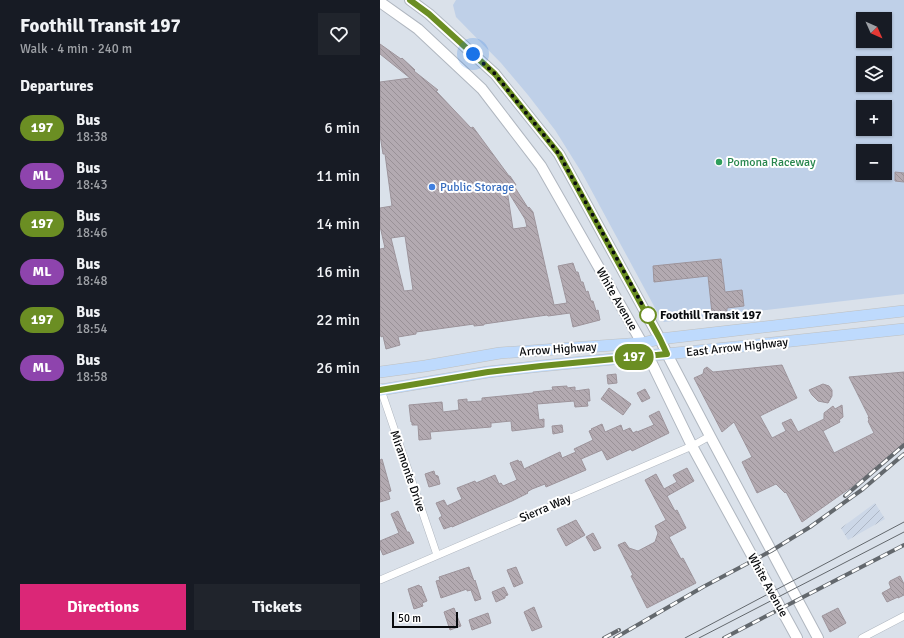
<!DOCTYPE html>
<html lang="en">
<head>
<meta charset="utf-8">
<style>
  body { margin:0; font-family:Signika,sans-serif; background:#20242c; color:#f1f3f6; height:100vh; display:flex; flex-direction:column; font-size:15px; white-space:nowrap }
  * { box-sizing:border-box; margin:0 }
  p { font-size:13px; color:#9ea1a6 }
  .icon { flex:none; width:22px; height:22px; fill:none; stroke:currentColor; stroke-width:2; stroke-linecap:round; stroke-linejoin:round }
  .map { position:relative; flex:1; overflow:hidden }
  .sheet { display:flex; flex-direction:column; background:#171b24; width:380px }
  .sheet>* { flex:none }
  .badge { padding:0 8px; border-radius:13px; font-size:14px; line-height:26px }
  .needle { width:26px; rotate:135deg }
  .controls { position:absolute; left:476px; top:12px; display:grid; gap:8px }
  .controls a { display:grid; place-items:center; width:36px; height:36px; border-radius:0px; background:#171b24; box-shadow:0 1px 3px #0004; font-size:20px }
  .scale { position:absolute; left:12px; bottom:10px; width:66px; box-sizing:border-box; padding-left:4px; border:2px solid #090b0e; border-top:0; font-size:11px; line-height:14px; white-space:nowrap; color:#090b0e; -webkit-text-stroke:3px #fff; paint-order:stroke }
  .you { position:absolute; width:20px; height:20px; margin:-10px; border:3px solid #fff; border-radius:50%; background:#1a73e8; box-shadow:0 0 0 6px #1a73e833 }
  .map>.badge { position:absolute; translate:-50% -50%; box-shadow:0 0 0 2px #fff }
  h2 { padding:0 20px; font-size:15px; line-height:36px }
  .round { display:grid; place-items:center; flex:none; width:42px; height:42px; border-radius:0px; background:#20242c }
  .headline { display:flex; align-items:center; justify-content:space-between; height:68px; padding:0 20px }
  h1 { font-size:19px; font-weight:700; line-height:30px }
  .button { display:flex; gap:8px; margin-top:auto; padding:8px 20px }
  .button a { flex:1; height:46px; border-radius:0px; background:#db2777; color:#fff; font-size:16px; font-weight:700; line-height:46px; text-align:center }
  .button a+a { background:#20242c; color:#f1f3f6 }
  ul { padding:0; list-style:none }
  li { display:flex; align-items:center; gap:12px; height:48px; padding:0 20px }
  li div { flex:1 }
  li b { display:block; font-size:15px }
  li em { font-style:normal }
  li .badge { min-width:44px; font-weight:700; text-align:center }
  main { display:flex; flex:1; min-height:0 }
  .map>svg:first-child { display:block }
  .industrial { fill:url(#industrial-furrows) }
  .garden { fill:#bfd0e8; fill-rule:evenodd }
  .building { fill:url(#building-back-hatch); stroke:#9d949b; fill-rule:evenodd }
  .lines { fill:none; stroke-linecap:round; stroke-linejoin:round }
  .minor-casing { stroke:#b0b7c0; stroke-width:8 }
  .secondary-casing { stroke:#b0b7c0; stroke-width:12 }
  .primary-casing { stroke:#bfc0c0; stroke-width:12 }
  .minor { stroke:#fff; stroke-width:7 }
  .secondary { stroke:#fff; stroke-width:10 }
  .primary { stroke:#bedafd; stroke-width:11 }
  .tram { stroke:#63686d; stroke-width:1 }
  .rail-casing { stroke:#63686d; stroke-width:4 }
  .rail { stroke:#fff; stroke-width:2.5; stroke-dasharray:8; stroke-linecap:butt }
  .line-casing { stroke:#fff; stroke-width:9 }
  .line { stroke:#6b8e23; stroke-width:6 }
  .walk { stroke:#090b0e; stroke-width:4; stroke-dasharray:0 7.2 }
  .leisure-dot { fill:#2e9e5b; stroke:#fff; stroke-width:1.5 }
  .shop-dot { fill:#3f7fe0; stroke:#fff; stroke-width:1.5 }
  .stop-dot { fill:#fff; stroke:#6b8e23; stroke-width:2 }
  .labels { text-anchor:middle; stroke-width:4; stroke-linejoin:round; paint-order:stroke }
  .leisure-label { font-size:12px; fill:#27864d; stroke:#fff; text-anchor:start }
  .shop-label { font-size:12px; fill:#366cbe; stroke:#fff; text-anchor:start }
  .street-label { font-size:12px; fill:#090b0e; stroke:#fff }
  .stop-label { font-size:12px; font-weight:bold; fill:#090b0e; stroke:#fff; text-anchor:start }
</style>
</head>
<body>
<main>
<section class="sheet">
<div class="headline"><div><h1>Foothill Transit 197</h1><p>Walk · 4 min · 240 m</p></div><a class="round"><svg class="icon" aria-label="heart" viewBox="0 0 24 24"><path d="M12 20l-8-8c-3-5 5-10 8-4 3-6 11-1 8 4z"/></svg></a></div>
<h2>Departures</h2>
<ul>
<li><span class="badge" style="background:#6b8e23;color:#fff">197</span><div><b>Bus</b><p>18:38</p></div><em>6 min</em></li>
<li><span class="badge" style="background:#8e44ad;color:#fff">ML</span><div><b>Bus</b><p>18:43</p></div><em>11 min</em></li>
<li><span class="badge" style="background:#6b8e23;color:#fff">197</span><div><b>Bus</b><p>18:46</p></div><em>14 min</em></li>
<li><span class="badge" style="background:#8e44ad;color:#fff">ML</span><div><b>Bus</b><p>18:48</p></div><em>16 min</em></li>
<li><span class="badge" style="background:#6b8e23;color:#fff">197</span><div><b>Bus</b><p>18:54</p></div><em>22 min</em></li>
<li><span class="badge" style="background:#8e44ad;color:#fff">ML</span><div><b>Bus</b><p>18:58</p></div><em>26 min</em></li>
</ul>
<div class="button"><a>Directions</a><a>Tickets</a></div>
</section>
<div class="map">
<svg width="524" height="638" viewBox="0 0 524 638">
  <defs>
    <pattern id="industrial-furrows" width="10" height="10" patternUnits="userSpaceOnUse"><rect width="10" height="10" fill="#ccd7e7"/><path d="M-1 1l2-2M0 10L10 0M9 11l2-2" fill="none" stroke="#aeb7c5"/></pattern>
    <pattern id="building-back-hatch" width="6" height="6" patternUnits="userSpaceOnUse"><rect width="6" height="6" fill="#b3aab1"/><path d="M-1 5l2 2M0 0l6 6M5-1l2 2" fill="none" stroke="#999197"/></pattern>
  </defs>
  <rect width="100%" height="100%" fill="#dae1ea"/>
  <path class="industrial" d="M 495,503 L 505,519 L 468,540 L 461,528 Z"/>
  <path class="garden" d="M 76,0 L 524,0 L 524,294 L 284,322 L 281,319 L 202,173 L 175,130 L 148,95 L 121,63 L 76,17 L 73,5 ZM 483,19 L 505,19 L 505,41 L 483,41 ZM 483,63 L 505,63 L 505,85 L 483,85 ZM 483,107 L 505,107 L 505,129 L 483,129 ZM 483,151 L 505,151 L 505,173 L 483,173 Z"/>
  <path class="building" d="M 0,44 L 21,59 L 22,58 L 35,70 L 34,71 L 58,90 L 56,91 L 91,128 L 93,127 L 129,176 L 130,176 L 136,185 L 134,186 L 148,208 L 149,207 L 153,212 L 174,305 L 187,303 L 178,266 L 193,263 L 196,272 L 198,272 L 201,282 L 203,282 L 206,292 L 208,291 L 211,301 L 213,301 L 216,311 L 218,310 L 220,320 L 193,327 L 190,313 L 168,316 L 167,315 L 104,324 L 104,325 L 94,326 L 94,324 L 36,332 L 36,334 L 18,337 L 20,345 L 6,349 L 3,336 L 1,337 L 0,333 L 0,249 L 5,248 L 0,226 L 0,208 L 12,206 L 5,154 L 3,154 L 0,135 L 0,82 L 30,78 L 0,54 ZM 127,190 L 145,219 L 147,227 L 133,229 ZM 25,236 L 33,290 L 24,291 L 11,238 Z
    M 515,172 L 524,173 L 524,182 L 515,181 Z
    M 341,259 L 345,292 L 362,290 L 364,306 L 347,308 L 347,311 L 332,313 L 328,276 L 274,282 L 273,266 Z
    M 402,365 L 417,398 L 380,416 L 392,438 L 406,431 L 402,423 L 411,419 L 418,432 L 444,419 L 444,413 L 453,406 L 455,409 L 462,405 L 463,417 L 459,420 L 460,422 L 443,431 L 454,453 L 494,433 L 488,421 L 489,420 L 488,417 L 489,417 L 469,377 L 524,372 L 524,443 L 473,486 L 422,522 L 406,492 L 405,493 L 396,484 L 377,493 L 362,462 L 372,457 L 354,422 L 342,432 L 314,378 L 323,374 L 324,369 L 327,367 L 333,372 Z
    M 236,374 L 237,383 L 228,384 L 227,375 Z
    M 443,384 L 449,386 L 452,390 L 452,396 L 448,403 L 438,401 L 432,395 L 429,390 Z
    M 187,386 L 187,388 L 195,387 L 195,391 L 209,389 L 210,401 L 207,401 L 208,406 L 195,407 L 194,401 L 157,404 L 159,420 L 164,419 L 164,427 L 132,431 L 131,421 L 111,423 L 111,427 L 50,432 L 51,439 L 39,440 L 38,425 L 32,425 L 32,422 L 31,422 L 29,405 L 62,402 L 63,412 L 79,410 L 78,400 L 87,399 L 87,402 L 102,401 L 102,398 L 153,393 L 153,392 L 173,390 L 172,387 Z
    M 229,388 L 251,404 L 243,415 L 221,399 Z
    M 265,389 L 270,398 L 262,402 L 257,393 Z
    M 279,411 L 289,433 L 252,451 L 251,449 L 227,460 L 222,450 L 201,459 L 206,470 L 166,487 L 165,484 L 152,489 L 147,492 L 148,493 L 132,501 L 72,527 L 72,526 L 64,529 L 59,518 L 62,516 L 56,503 L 64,500 L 67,506 L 82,499 L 77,488 L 95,481 L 96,483 L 115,475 L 119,484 L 121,483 L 123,486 L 137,480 L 130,463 L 138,460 L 139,462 L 141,461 L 144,469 L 180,452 L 182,458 L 196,452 L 194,449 L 213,440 L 209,431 L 212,430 L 211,429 L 222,424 L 225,432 L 241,425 L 243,431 L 250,428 L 253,433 L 257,431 L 257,432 L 274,425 L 269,416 Z
    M 182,425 L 183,432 L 173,434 L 172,426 Z
    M 2,459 L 11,491 L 8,492 L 10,499 L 0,502 L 0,460 Z
    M 307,468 L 314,481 L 287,496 L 295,511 L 297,510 L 306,528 L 289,537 L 301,559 L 303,558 L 316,583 L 267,608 L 251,576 L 253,575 L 238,545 L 245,542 L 249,548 L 258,551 L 275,542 L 278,533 L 275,526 L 286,520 L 265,480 L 276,474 L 284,489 L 297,482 L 293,475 Z
    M 54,471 L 55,475 L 58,476 L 60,484 L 49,487 L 45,474 Z
    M 18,511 L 27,532 L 29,532 L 34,543 L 3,555 L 0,548 L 0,541 L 19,533 L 11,514 Z
    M 196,520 L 205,535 L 186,546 L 177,529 Z
    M 213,533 L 221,548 L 214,551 L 206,537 Z
    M 89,567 L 94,581 L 95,580 L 101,599 L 95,601 L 91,590 L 87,591 L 87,589 L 61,598 L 56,581 L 60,580 L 59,577 Z
    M 136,567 L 143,583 L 134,587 L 127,570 Z
    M 520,576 L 524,584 L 524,595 L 518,598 L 518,597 L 507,602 L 502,593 L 511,588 L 509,583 L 510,581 Z
    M 39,585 L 40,587 L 41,586 L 47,601 L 42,603 L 43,606 L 34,609 L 28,589 Z
    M 124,587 L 128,595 L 125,596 L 125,598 L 116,602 L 112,592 Z
    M 154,607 L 162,627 L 152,631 L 144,612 Z
    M 74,608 L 81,626 L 70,630 L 64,612 Z
    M 458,608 L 466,623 L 450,632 L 442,616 Z
    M 108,613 L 111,623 L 92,630 L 89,620 Z"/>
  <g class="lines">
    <defs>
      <path id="minor" d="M 0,387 L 57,555
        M 0,580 L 312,446 L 330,436
        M 482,638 L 524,616"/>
      <path id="secondary" d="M 30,0 L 49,14 L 115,74 L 179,154 L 280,339 L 287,354 L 330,436 L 438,638
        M 0,2 L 38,29 L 102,89 L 161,166 L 262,343 L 312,446 L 417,638"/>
      <path id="primary" d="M 0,372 L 45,366 L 120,353 L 262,343 L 280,339 L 524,311
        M 0,390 L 108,372 L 161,366 L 327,350 L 524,329"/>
    </defs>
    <use href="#minor" class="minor-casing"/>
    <use href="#secondary" class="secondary-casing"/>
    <use href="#primary" class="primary-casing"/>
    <use href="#minor" class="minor"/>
    <use href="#secondary" class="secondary"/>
    <use href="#primary" class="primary"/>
    <path class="tram" d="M 305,638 L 524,522
      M 319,638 L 524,532"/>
    <defs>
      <path id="rail" d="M 465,496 L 524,445
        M 224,638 L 239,630
        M 235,638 L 323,587 L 391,551 L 430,527 L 483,489 L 524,454
        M 344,638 L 524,545"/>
    </defs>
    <use href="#rail" class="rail-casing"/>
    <use href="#rail" class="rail"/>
  </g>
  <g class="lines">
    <defs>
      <path id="line" d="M 0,390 L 108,372 L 161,366 L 287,354 L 280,339 L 179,154 L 115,74 L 49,14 L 30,0"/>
    </defs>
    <use href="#line" class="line-casing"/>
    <use href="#line" class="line"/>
    <path class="walk" d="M 93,54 L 115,74 L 179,154 L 268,315"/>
  </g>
  <circle class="leisure-dot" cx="339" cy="162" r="4"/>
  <circle class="shop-dot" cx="52" cy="187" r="4"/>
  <circle class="stop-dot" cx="268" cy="315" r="8"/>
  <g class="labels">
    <g class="leisure-label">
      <text x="347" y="166">Pomona Raceway</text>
    </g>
    <g class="shop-label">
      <text x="60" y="191">Public Storage</text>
    </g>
    <g class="street-label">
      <text transform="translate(237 299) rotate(60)" y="4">White Avenue</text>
      <text transform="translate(357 347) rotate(-6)" y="4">East Arrow Highway</text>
      <text transform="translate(178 349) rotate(-4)" y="4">Arrow Highway</text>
      <text transform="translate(28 471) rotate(71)" y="4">Miramonte Drive</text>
      <text transform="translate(165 508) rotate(-23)" y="4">Sierra Way</text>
      <text transform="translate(388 585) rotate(61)" y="4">White Avenue</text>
    </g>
    <g class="stop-label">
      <text x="280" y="319">Foothill Transit 197</text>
    </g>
  </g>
</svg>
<div class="controls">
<a><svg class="needle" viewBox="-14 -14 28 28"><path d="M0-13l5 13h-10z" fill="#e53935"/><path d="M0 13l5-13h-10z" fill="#9ea1a6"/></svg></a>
<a><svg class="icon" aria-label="layers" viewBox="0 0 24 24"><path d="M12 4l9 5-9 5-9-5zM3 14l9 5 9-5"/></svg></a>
<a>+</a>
<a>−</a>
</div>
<div class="scale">50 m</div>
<div class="you" style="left:93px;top:54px"></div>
<b class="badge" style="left:254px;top:357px;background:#6b8e23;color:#fff">197</b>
</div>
</main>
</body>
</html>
